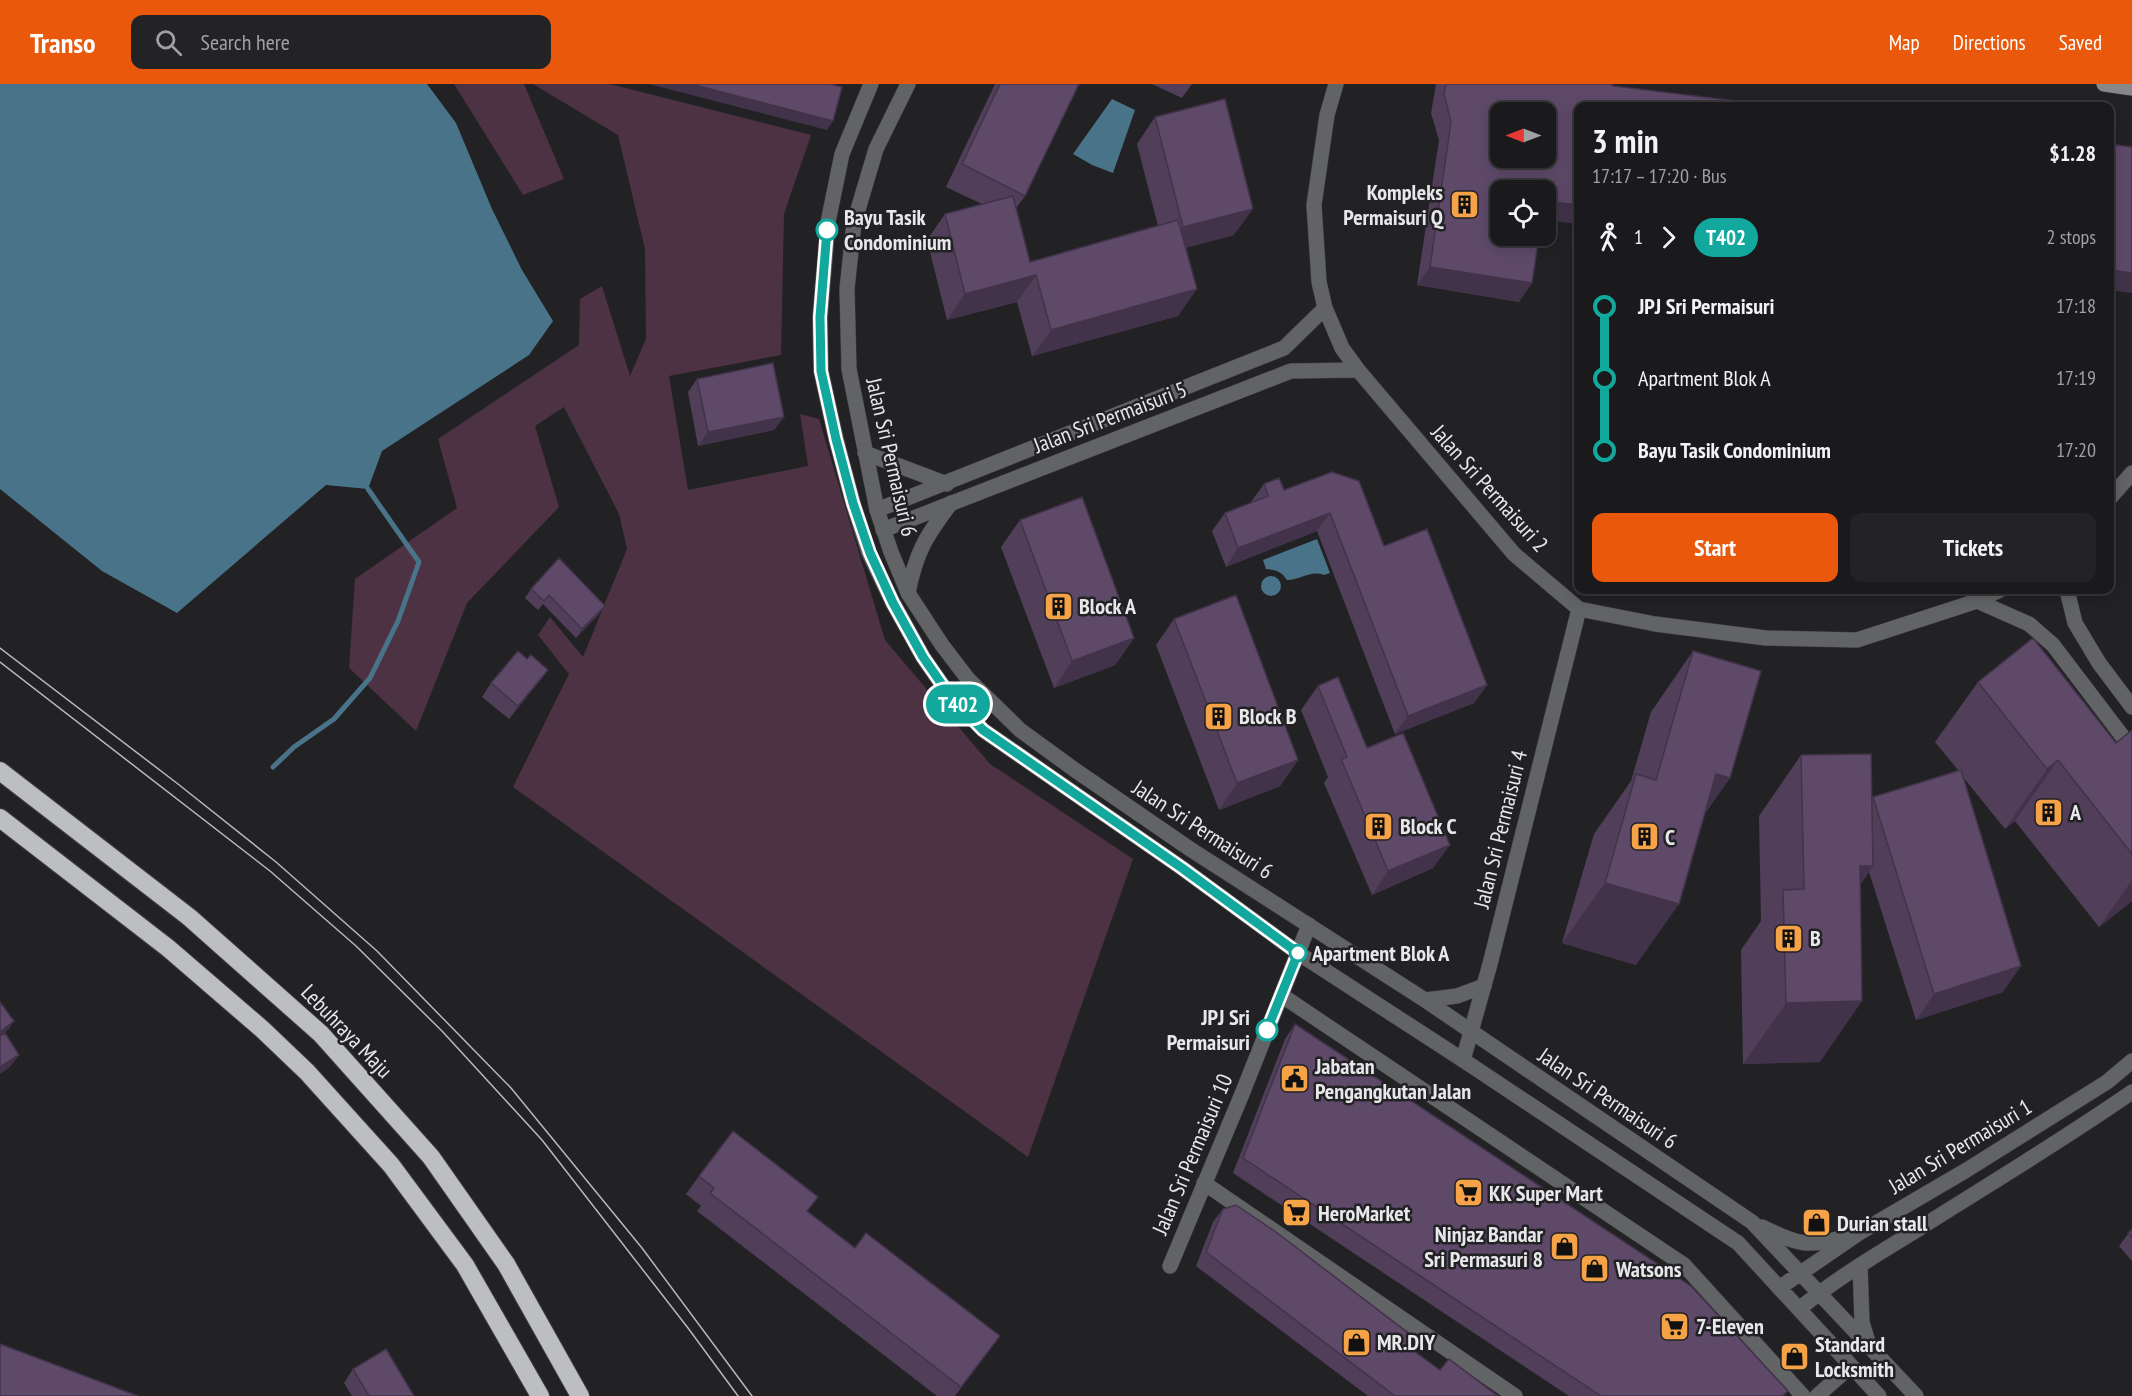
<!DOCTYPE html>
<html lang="en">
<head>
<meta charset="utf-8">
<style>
  body { margin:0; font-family:"PT Sans Narrow",sans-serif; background:#232325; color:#f1f3f6; height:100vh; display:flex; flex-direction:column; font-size:22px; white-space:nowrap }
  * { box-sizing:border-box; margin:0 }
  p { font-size:20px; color:#9fa1a3 }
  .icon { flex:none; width:33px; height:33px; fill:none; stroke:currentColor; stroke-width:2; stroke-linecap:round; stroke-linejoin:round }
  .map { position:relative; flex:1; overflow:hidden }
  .panel { position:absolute; left:1574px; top:18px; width:540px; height:492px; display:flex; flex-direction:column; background:#1a1a1c; border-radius:12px; box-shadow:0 3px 15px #0003,0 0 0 2px #38383b }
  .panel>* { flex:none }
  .badge { padding:0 12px; border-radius:20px; font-size:21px; line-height:39px }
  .needle { width:39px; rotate:270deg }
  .tools { position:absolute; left:1490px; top:18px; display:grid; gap:12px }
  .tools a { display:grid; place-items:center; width:66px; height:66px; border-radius:12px; background:#1a1a1c; box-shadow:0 3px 15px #0003,0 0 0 2px #38383b; font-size:30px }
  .map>.badge { position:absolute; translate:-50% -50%; box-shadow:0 0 0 3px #fff }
  .legs { display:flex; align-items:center; gap:9px; height:66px; padding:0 18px; font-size:20px }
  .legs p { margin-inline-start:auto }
  .head { display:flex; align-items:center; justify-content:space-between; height:102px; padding:0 18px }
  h1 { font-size:33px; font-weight:800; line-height:45px }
  .action { display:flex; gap:12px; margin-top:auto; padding:12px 18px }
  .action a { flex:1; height:69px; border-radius:12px; background:#ea580c; color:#fff; font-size:24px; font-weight:800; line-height:69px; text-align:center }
  .action a+a { background:#232325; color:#f1f3f6 }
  ul { padding:0 18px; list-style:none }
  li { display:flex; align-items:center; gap:21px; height:72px; font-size:22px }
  li i { display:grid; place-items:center; width:9px; height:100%; margin:0 8px; background:currentColor }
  li i::after { content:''; width:15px; height:15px; margin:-8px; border:4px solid; border-radius:50%; background:#1a1a1c }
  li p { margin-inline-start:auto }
  li:first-child i { background:linear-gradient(#0000 50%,currentColor 0) }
  li:last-child i { background:linear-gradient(currentColor 50%,#0000 0) }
  header { display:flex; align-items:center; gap:36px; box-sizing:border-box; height:84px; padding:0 30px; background:#ea580c; color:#fff }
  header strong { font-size:28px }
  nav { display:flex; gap:33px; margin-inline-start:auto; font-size:21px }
  .search { width:420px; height:54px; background:#232325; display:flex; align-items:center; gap:15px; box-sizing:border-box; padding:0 21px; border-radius:12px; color:#9fa1a3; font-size:22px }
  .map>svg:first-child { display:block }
  .green { fill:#4c3242 }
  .water { fill:#487388 }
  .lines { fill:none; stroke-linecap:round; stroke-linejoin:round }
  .stream { stroke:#487388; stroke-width:5 }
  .minor-casing { stroke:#3e3e41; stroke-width:16 }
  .tertiary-casing { stroke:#3e3e41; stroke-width:16 }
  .secondary-casing { stroke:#3e3e41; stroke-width:16 }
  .motorway-casing { stroke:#3e3e41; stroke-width:20 }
  .minor { stroke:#626364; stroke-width:15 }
  .tertiary { stroke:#626364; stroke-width:15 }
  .secondary { stroke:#86888a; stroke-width:15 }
  .motorway { stroke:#bcbec1; stroke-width:18 }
  .tram { stroke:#b9b9bb; stroke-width:1.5 }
  .wall { fill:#513f5a }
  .shaded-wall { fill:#42334a }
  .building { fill:#5e4969; stroke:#42334a; stroke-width:1.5; fill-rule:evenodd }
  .line-1-casing { stroke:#fff; stroke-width:14 }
  .line-1 { stroke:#12a89d; stroke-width:9 }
  .stop-1-dot { fill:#fff; stroke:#12a89d; stroke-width:3 }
  .labels { text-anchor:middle; stroke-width:5; stroke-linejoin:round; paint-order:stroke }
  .poi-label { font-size:22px; font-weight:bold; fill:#e8e8ea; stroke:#222225; text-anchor:start }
  .stop-label { font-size:22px; font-weight:bold; fill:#e8e8ea; stroke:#222225; text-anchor:start }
  .street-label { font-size:22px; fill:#e8e8ea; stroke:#222225 }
</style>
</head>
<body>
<header>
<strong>Transo</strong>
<div class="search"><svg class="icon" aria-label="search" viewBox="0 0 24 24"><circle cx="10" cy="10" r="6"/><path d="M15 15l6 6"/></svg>Search here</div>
<nav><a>Map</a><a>Directions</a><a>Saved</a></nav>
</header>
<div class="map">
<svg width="2132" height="1312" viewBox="0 0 2132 1312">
  <rect width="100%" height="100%" fill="#222225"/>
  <path class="green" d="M 454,0 L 524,0 L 564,95 L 523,111 Z
    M 533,0 L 610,0 L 811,51 L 784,130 L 781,271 L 669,292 L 688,406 L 808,382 L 800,330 L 819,335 L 885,556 L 990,680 L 1133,775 L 1028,1073 L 513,703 L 569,590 L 538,551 L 550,533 L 583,573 L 627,465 L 619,430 L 564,323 L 535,342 L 559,423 L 467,519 L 416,647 L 349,584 L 355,495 L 457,424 L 438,355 L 579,261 L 580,215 L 602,202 L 630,292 L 646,255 L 645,165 L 618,51 Z"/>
  <path class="water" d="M 0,0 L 427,0 L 456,39 L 492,125 L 522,186 L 553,237 L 529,271 L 382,367 L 368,405 L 326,401 L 177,529 L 102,487 L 0,405 Z
    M 1112,15 L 1135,26 L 1113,89 L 1092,81 L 1073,70 Z
    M 1317,455 L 1330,489 L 1324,491 C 1311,486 1300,496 1287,496 C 1281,487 1276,486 1266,485 L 1263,476 Z
    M1261 502a10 10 0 1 1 20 0a10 10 0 1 1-20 0Z"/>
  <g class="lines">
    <path class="stream" d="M 273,683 L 294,663 L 334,635 L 370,594 L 398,537 L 419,478 L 368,405"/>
    <defs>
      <path id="minor" d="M 1336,0 L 1327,31 L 1314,121 L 1319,198 L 1325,224 L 1342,264 L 1358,286 L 1514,470 L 1579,525 L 1655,540 L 1766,554 L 1857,556 L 1977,517 L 2000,506
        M 2109,415 L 2132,389
        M 877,426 L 1284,264 L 1325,224
        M 883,446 L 1291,287 L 1358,286
        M 2067,506 L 2075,539 L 2099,579 L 2132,623
        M 1977,517 L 2029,540 L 2053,561 L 2132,665
        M 1281,911 L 1684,1181 L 1803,1312
        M 1463,976 L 1490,880 L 1579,525
        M 1204,1099 L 1515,1312
        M 1170,1182 L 1242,1010 L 1309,841
        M 1817,1312 L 1851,1282"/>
      <path id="tertiary" d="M 871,0 L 842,70 L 828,138 L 820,233 L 821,287 L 836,355 L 853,419 L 869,469 L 893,519 L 923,573 L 950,612 L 983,646 L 1182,784 L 1298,869 L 1463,976 L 1738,1159 L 1879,1312
        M 908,0 L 876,65 L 854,139 L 847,205 L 849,285 L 877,426 L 891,468 L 908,509 L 942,561 L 968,595 L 1020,646 L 1075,686 L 1190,765 L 1425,916 L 1752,1138 L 1916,1312
        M 865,369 L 947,400
        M 908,509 C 916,468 926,452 951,419
        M 1425,916 L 1457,912 L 1484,902
        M 1762,1143 C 1797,1160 1807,1164 1845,1153
        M 1860,1181 L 1862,1238 L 1868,1258
        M 1779,1204 L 1859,1149 L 1965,1087 L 2107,998 L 2132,977
        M 1799,1225 C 1837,1194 1879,1169 1920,1144 C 1991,1099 2063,1056 2132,1008"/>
      <path id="secondary" d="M 2104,0 L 2132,4"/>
      <path id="motorway" d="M 0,687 L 189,833 L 321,950 L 431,1073 L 506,1180 L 580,1312
        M 0,734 L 168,864 L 262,945 L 307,988 L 391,1081 L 465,1181 L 540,1312"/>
    </defs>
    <use href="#minor" class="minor-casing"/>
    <use href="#tertiary" class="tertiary-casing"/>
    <use href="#secondary" class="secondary-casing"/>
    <use href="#motorway" class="motorway-casing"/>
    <use href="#minor" class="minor"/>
    <use href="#tertiary" class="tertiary"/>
    <use href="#secondary" class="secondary"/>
    <use href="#motorway" class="motorway"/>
    <path class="tram" d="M 0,564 L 178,700 L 276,778 L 377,867 L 511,1004 L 642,1164 L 752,1312
      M 0,578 L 270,787 L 356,862 L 442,947 L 542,1056 L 688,1244 L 738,1312"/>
  </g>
  <path class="wall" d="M 995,0 L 1079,0 L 1025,112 L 1016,124 L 1030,178 L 1158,142 L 1137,60 L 1155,33 L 1234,151 L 1185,164 L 1178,232 L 1032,272 L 1017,218 L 947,236 L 927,156 L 945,130 L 982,120 L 946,103 Z
    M 1152,0 L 1192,0 L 1182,14 Z
    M 1436,0 L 1610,0 L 1545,106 L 1532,199 L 1519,218 L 1417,201 L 1439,56 L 1431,29 Z
    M 697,295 L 784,333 L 774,346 L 698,362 L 688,308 Z
    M 1332,388 L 1384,462 L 1487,601 L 1474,619 L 1395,650 L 1317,447 L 1226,483 L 1212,447 L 1225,429 L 1251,419 L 1251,418 L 1264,400 L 1284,406 Z
    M 1020,436 L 1134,554 L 1115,581 L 1054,604 L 1001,463 Z
    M 531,505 L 605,522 L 598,531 L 576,554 L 543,520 L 538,526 L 525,514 Z
    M 1174,535 L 1298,676 L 1280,702 L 1219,726 L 1156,561 Z
    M 1693,567 L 1730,694 L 1705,729 L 1636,881 L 1562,859 L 1594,750 L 1631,697 L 1651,628 Z
    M 527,575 L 548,586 L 538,599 L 509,635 L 482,613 L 491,599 Z
    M 1978,598 L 2116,659 L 2132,646 L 2132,817 L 2099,843 L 2015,737 L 2005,745 L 1963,693 L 2003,908 L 1916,936 L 1869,788 L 1860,801 L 1820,978 L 1743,980 L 1741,866 L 1761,837 L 1759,732 L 1801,671 L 1872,714 L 1958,686 L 1935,658 Z
    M 1318,602 L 1367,664 L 1433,784 L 1372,811 L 1324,699 L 1328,693 L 1301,626 Z
    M 1295,940 L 1788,1307 L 1784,1312 L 1569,1312 L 1233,1089 L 1285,955 Z
    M 699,1092 L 808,1128 L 855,1164 L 987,1270 L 955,1312 L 937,1312 L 697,1127 L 701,1122 L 686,1110 Z
    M 1223,1125 L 1440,1286 L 1498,1312 L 1368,1312 L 1196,1182 L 1213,1138 Z
    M 2132,1145 L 2132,1177 L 2119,1162 Z
    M 353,1285 L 414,1312 L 352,1312 L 344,1299 Z"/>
  <path class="shaded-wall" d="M 649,0 L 691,0 L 833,37 L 827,46 Z
    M 1545,117 L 1578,121 L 1578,140 L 1545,136 Z
    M 1253,125 L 1234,151 L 1164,169 L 1183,143 Z
    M 1430,183 L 1532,199 L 1519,218 L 1417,201 Z
    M 2112,186 L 2132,189 L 2132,209 L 2109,206 Z
    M 1036,191 L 1017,218 L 947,236 L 965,210 Z
    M 1197,205 L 1178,232 L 1032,272 L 1051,246 Z
    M 784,333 L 774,346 L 698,362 L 708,348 Z
    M 1330,429 L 1317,447 L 1226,483 L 1238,464 Z
    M 605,522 L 598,531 L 576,554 L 582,545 Z
    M 1134,554 L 1115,581 L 1054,604 L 1072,577 Z
    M 548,586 L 538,599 L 509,635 L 518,622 Z
    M 1487,601 L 1474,619 L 1395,650 L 1408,632 Z
    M 1298,676 L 1280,702 L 1219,726 L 1237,699 Z
    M 2058,676 L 2015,737 L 2005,745 L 2047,685 Z
    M 1716,690 L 1730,694 L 1687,755 Z
    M 1450,761 L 1433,784 L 1372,811 L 1388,787 Z
    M 1860,782 L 1873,782 L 1831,842 Z
    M 2132,796 L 2132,817 L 2099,843 Z
    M 1605,799 L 1679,820 L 1636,881 L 1562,859 Z
    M 2021,882 L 2003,908 L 1916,936 L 1934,910 Z
    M 1862,917 L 1820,978 L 1743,980 L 1786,919 Z
    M 14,937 L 8,946 L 0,952 L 0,948 Z
    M 19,971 L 10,983 L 0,990 L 0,983 Z
    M 1000,1252 L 987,1270 L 955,1312 L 961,1303 Z"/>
  <path class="building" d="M 691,0 L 831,0 L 842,3 L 833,37 Z
    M 1000,0 L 1079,0 L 1025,112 L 962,80 Z
    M 1446,0 L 1610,0 L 1614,2 L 1761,20 L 1764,22 L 1578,22 L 1578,121 L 1545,117 L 1545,106 L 1500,106 L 1500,152 L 1539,152 L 1532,199 L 1430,183 L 1451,38 L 1444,10 ZM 1500,28 L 1545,28 L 1545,74 L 1500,74 Z
    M 1225,15 L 1253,125 L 1183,143 L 1155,33 Z
    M 2109,60 L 2132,63 L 2132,189 L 2112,186 L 2109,214 Z
    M 1013,112 L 1030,178 L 1178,136 L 1197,205 L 1051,246 L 1036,191 L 965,210 L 945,130 Z
    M 773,279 L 784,333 L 708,348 L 697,295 Z
    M 1332,388 L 1359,397 L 1384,462 L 1427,445 L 1487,601 L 1408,632 L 1330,429 L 1238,464 L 1225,429 L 1268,412 L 1264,400 L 1279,394 L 1284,406 Z
    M 1082,413 L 1134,554 L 1072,577 L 1020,436 Z
    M 559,474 L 605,522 L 582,545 L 549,511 L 544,517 L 531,505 Z
    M 1236,511 L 1298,676 L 1237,699 L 1174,535 Z
    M 2033,554 L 2116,659 L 2132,646 L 2132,770 L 2058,676 L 2047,685 L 1978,598 Z
    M 518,567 L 527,575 L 531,571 L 548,586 L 518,622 L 491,599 Z
    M 1693,567 L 1761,587 L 1730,694 L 1716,690 L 1679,820 L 1605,799 L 1636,690 L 1656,696 Z
    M 1338,593 L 1367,664 L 1403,649 L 1450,761 L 1388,787 L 1341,675 L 1347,673 L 1318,602 Z
    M 1871,670 L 1873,782 L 1860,782 L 1862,917 L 1786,919 L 1783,806 L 1804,805 L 1801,671 Z
    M 1961,686 L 2021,882 L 1934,910 L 1873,713 Z
    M 0,918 L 14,937 L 0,948 Z
    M 1295,940 L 1691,1202 L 1788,1307 L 1782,1312 L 1601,1312 L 1243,1074 Z
    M 5,949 L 19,971 L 0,983 L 0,952 Z
    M 733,1047 L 818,1113 L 807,1127 L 855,1164 L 866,1149 L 1000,1252 L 961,1303 L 710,1109 L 714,1104 L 699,1092 Z
    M 1236,1121 L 1276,1148 L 1420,1258 L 1414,1267 L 1440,1286 L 1449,1275 L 1498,1312 L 1395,1312 L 1206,1168 L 1223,1125 Z
    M 2132,1145 L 2132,1153 L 2128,1149 Z
    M 0,1260 L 138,1312 L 0,1312 Z
    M 386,1265 L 414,1312 L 369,1312 L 353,1285 Z"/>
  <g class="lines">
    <defs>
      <path id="line-1" d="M 827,146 L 820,233 L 821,287 L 836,355 L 853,419 L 870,469 L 893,519 L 923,573 L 950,612 L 983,646 L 1182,784 L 1298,869 L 1267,946"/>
    </defs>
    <use href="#line-1" class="line-1-casing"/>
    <use href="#line-1" class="line-1"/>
  </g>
  <defs>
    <symbol id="building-square" viewBox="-11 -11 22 22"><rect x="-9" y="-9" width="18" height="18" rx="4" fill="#f6a247" stroke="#222225"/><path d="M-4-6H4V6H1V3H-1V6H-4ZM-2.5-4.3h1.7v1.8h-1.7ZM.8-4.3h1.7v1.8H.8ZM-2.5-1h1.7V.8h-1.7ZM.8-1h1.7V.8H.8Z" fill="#111"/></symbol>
    <symbol id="civic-square" viewBox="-11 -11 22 22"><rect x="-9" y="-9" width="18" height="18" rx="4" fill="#f6a247" stroke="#222225"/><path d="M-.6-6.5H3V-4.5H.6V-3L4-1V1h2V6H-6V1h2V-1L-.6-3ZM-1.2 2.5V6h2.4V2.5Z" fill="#111"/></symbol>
    <symbol id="supermarket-square" viewBox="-11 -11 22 22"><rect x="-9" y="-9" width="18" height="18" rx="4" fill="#f6a247" stroke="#222225"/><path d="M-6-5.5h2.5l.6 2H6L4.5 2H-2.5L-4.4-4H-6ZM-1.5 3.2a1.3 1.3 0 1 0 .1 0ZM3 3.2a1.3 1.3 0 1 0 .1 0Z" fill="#111"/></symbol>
    <symbol id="shop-square" viewBox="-11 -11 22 22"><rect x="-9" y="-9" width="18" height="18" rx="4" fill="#f6a247" stroke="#222225"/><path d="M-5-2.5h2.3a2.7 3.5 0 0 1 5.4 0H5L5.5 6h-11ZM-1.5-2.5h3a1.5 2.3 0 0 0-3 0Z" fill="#111"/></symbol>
  </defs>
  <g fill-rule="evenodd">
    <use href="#building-square" x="1448" y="104" width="33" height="33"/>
    <use href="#building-square" x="1042" y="506" width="33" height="33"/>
    <use href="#building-square" x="1202" y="616" width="33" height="33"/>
    <use href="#building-square" x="2032" y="712" width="33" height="33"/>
    <use href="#building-square" x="1362" y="726" width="33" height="33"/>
    <use href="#building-square" x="1628" y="736" width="33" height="33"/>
    <use href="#building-square" x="1772" y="838" width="33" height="33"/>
    <use href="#civic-square" x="1278" y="978" width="33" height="33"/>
    <use href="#supermarket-square" x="1452" y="1092" width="33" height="33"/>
    <use href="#supermarket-square" x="1280" y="1112" width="33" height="33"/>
    <use href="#shop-square" x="1800" y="1122" width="33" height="33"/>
    <use href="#shop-square" x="1548" y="1146" width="33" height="33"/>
    <use href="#shop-square" x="1578" y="1168" width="33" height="33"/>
    <use href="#supermarket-square" x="1658" y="1226" width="33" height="33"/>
    <use href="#shop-square" x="1340" y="1242" width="33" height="33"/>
    <use href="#shop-square" x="1778" y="1256" width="33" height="33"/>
  </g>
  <g class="stop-1-dot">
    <circle cx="827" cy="146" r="10"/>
    <circle cx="1298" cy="869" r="8"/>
    <circle cx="1267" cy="946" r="10"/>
  </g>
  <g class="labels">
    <g class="poi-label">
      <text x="1443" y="116" text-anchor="end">Kompleks<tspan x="1443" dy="25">Permaisuri Q</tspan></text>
      <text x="1079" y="530">Block A</text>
      <text x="1239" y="640">Block B</text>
      <text x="2070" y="736">A</text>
      <text x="1400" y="750">Block C</text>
      <text x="1665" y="761">C</text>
      <text x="1810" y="862">B</text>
      <text x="1315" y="990">Jabatan<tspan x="1315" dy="25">Pengangkutan Jalan</tspan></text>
      <text x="1489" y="1117">KK Super Mart</text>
      <text x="1318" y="1137">HeroMarket</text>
      <text x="1837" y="1147">Durian stall</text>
      <text x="1543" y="1158" text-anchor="end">Ninjaz Bandar<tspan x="1543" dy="25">Sri Permasuri 8</tspan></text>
      <text x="1616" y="1193">Watsons</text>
      <text x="1696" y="1250">7-Eleven</text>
      <text x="1377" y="1266">MR.DIY</text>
      <text x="1815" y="1268">Standard<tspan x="1815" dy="25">Locksmith</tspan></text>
    </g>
    <g class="stop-label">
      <text x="844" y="141">Bayu Tasik<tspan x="844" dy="25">Condominium</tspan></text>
      <text x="1312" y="877">Apartment Blok A</text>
      <text x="1250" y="941" text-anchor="end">JPJ Sri<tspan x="1250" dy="25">Permaisuri</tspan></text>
    </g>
    <g class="street-label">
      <text transform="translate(1110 333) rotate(-21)" y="8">Jalan Sri Permaisuri 5</text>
      <text transform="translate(892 373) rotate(77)" y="8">Jalan Sri Permaisuri 6</text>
      <text transform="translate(1490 404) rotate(48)" y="8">Jalan Sri Permaisuri 2</text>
      <text transform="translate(1203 745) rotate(33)" y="8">Jalan Sri Permaisuri 6</text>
      <text transform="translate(1500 745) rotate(-76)" y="8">Jalan Sri Permaisuri 4</text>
      <text transform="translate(347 947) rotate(46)" y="8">Lebuhraya Maju</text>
      <text transform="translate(1608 1014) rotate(34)" y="8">Jalan Sri Permaisuri 6</text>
      <text transform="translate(1960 1062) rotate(-31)" y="8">Jalan Sri Permaisuri 1</text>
      <text transform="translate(1192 1070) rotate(-67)" y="8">Jalan Sri Permaisuri 10</text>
    </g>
  </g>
</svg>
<div class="tools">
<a><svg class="needle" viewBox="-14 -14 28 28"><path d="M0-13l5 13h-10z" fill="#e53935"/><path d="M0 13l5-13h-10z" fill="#9fa1a3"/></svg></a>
<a><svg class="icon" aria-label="locate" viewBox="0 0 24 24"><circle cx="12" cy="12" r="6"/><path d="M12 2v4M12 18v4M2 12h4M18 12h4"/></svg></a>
</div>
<b class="badge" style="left:958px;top:620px;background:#12a89d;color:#fff">T402</b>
<section class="panel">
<div class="head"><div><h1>3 min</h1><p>17:17 – 17:20 · Bus</p></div><b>$1.28</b></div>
<div class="legs"><svg class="icon" aria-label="walk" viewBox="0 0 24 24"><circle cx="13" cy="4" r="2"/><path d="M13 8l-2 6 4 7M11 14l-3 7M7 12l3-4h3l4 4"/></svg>1<svg class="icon" aria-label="forward" viewBox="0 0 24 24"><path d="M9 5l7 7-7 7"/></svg><b class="badge" style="background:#12a89d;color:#fff">T402</b><p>2 stops</p></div>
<ul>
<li><i style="color:#12a89d"></i><b>JPJ Sri Permaisuri</b><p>17:18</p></li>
<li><i style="color:#12a89d"></i><span>Apartment Blok A</span><p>17:19</p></li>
<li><i style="color:#12a89d"></i><b>Bayu Tasik Condominium</b><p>17:20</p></li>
</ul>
<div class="action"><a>Start</a><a>Tickets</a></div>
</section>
</div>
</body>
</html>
